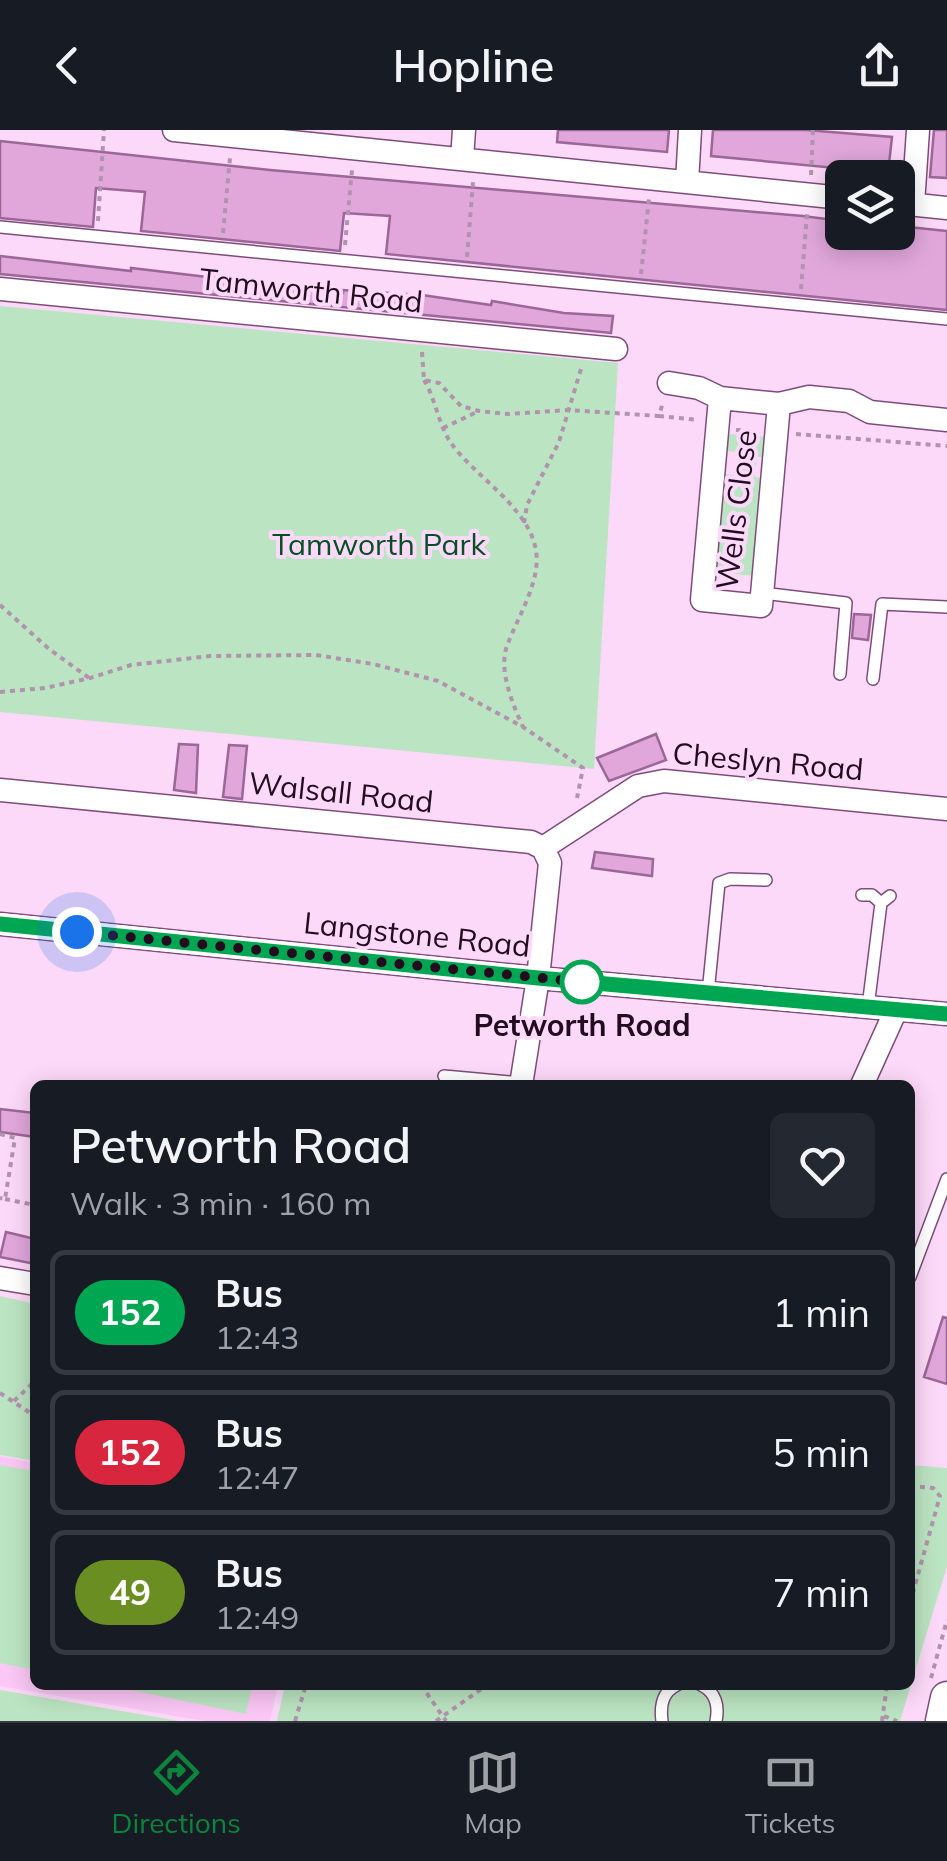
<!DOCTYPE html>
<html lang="en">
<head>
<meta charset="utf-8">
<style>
  body { margin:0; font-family:Mulish,sans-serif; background:#242831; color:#f1f3f6; height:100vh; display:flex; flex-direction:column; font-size:38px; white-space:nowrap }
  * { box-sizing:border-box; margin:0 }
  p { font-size:32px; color:#9ea1a6 }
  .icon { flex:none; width:55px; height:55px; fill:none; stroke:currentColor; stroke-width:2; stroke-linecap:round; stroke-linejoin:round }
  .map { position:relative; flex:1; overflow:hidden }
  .details { position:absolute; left:30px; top:950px; width:885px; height:610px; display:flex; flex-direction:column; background:#171b24; border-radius:15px; box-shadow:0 5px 25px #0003 }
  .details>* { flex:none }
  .badge { padding:0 20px; border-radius:32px; font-size:35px; line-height:65px }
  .tools { position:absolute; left:825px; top:30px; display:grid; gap:20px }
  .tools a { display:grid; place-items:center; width:90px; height:90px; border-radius:15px; background:#171b24; box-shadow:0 5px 25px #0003; font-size:50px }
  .you { position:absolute; width:50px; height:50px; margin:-25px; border:8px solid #fff; border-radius:50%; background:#1a73e8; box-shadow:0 0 0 15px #1a73e833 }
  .map>.badge { position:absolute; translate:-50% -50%; box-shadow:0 0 0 5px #fff }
  .round { display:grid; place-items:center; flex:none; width:105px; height:105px; border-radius:15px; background:#242831 }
  .summary { display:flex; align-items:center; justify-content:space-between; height:170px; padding:0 40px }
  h1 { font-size:48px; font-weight:600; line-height:75px }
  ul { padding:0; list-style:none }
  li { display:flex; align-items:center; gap:30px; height:125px; margin:0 20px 15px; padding:0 20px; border:5px solid #363941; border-radius:15px }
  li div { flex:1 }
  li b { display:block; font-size:38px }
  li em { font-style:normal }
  li .badge { min-width:110px; font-weight:700; text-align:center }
  header { display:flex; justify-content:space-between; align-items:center; height:130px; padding:0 40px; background:#171b24; font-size:45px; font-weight:600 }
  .menu { display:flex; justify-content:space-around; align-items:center; height:140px; border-top:2px solid #363941; background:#171b24; font-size:28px; color:#9ea1a6 }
  .menu a { display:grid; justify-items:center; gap:5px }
  .menu .active { color:#0c843d }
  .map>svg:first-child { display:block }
  .built { fill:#fbc7f5 }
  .green { fill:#bbe4c2 }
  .building { fill:#e1a7db; stroke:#9b6796; stroke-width:2.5 }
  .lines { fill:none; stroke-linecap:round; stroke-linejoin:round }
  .service-casing { stroke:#7e4c79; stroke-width:14 }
  .minor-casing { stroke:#7e4c79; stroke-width:25 }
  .primary-casing { stroke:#7e4c79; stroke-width:35 }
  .path { stroke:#b193ad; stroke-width:4; stroke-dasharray:5 5; stroke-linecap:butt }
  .service { stroke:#fff; stroke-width:11 }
  .minor { stroke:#fff; stroke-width:22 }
  .primary { stroke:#fff; stroke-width:32 }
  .line-casing { stroke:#fff; stroke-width:22 }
  .line { stroke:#00a651; stroke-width:15 }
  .walk { stroke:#210d1f; stroke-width:10; stroke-dasharray:0 18 }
  .stop-dot { fill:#fff; stroke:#00a651; stroke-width:5 }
  .labels { text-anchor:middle; stroke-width:8; stroke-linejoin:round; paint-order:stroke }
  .street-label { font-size:30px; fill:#210d1f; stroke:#fcd9f8 }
  .park-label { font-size:30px; fill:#045022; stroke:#fcd9f8 }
  .stop-label { font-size:30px; font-weight:bold; fill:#210d1f; stroke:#fcd9f8 }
</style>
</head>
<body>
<header><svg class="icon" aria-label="back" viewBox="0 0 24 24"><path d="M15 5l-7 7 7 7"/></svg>Hopline<svg class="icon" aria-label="share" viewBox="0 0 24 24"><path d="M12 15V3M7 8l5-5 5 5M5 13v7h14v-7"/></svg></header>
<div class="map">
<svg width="947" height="1591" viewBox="0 0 947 1591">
  <rect width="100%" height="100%" fill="#fcd9f8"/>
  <path class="built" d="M 0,1326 L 35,1333 L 35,1555 L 278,1555 L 270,1591 L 205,1591 L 0,1556 Z"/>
  <path class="green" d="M 0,176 L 618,233 L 594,639 L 0,582 Z
    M 728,304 L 772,307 L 771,327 L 757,327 L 755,347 L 768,349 L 760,446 L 716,443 L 723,344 L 738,345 L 739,322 L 726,321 Z
    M 0,1166 L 35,1174 L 35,1331 L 0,1325 Z
    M 0,1335 L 35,1341 L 35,1540 L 0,1533 Z
    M 910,1335 L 947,1338 L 947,1436 L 900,1591 L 277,1591 L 285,1555 L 910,1555 Z
    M 107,1555 L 252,1555 L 246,1584 Z
    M 0,1560 L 179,1591 L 0,1591 Z"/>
  <path class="building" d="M 558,0 L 669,0 L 667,22 L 557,12 Z
    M 713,0 L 806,0 L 892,7 L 888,43 L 711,26 Z
    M 934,0 L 947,0 L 947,48 L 930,47 Z
    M 0,11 L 270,40 L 803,86 L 842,91 L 842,102 L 898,102 L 898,96 L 947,101 L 947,180 L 386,124 L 390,86 L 344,83 L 340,121 L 141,101 L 145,62 L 96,58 L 93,97 L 0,88 Z
    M 0,126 L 131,141 L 131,138 L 343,163 L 343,160 L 422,165 L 491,175 L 492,171 L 564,183 L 613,186 L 611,203 L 0,144 Z
    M 854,484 L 871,485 L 868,510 L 852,508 Z
    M 656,604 L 666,630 L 609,651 L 597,628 Z
    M 179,614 L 198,615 L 196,663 L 174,660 Z
    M 229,615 L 247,616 L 242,669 L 223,667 Z
    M 595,722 L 653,729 L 652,746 L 592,738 Z
    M 0,979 L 35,983 L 35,1007 L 0,1002 Z
    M 6,1102 L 35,1109 L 35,1134 L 0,1127 Z
    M 943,1187 L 947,1188 L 947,1254 L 924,1247 Z"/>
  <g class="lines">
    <defs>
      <path id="service" d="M 0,97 L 947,189
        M 762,463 L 846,473 L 840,544
        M 873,549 L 882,474 L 947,477
        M 862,765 L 872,765 L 881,773
        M 708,863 L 719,753 L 730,749 L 766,750
        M 868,877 L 881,773 L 890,766
        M 444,946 L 522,953
        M 910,1147 L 947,1049
        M 701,1555 C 716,1562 719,1576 716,1591
        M 662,1591 C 660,1576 662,1562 677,1555"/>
      <path id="minor" d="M 174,0 L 842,68
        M 462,29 L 464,0
        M 687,52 L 690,0
        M 898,73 L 947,78
        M 913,74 L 918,0
        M 0,159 L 616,219
        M 669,253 L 699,258 L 720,268 L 779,274 L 809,267 L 849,271 L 870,282 L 947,290
        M 720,268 L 702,470 L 761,476 L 779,274
        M 0,660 L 531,712 L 543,718 L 550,733 L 538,848 L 521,955
        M 543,718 L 638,656 L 664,651 L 947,679
        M 0,794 L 538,848 L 947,884
        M 862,955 L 896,880
        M 0,1148 L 35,1154"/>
      <path id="primary" d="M 942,1591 L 947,1568"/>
    </defs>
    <use href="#service" class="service-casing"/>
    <use href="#minor" class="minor-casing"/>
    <use href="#primary" class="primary-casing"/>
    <path class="path" d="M 811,45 L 813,0
      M 98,91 L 104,0
      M 223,103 L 230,28
      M 345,115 L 352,40
      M 467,127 L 473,52
      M 641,144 L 649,69
      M 801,159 L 807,84
      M 422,222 L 424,250 L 439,253 L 461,276 L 479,281 L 508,284 L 569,280 L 659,286 L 663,272
      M 424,250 C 436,270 438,294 451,313 C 474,346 530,378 536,421 C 541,452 517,488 507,516 C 498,540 513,575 523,597
      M 659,286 L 698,290
      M 443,298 L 479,281
      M 736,300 L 756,301
      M 796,304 L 947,316
      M 524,393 L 527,375 L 559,312 L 581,239
      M 0,475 L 49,519 L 89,548
      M 0,562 L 45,558 L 90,548 L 131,535 L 210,526 L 316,525 L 373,534 L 438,551 L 523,597 L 583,638 L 577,668
      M 0,1004 L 15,1008 L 5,1069 L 0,1068
      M 5,1069 L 35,1075
      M 0,1263 L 35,1286
      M 14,1271 L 35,1251
      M 910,1356 L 933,1358 L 940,1366 L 910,1473
      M 931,1548 L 947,1490
      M 421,1555 L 446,1591
      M 884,1586 L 897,1591
      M 295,1591 L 306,1555
      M 436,1591 L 487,1555
      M 882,1591 L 887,1555"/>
    <use href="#service" class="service"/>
    <use href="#minor" class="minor"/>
    <use href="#primary" class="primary"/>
  </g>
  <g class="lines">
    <defs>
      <path id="line" d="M 0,794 L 538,848 L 947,884"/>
    </defs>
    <use href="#line" class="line-casing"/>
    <use href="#line" class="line"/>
    <path class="walk" d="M 77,802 L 582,852"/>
  </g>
  <circle class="stop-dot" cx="582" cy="852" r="20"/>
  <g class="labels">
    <g class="street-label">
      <text transform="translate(311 161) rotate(6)" y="10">Tamworth Road</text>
      <text transform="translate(737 380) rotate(-83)" y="10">Wells Close</text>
      <text transform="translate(768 632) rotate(5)" y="10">Cheslyn Road</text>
      <text transform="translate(341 663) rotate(6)" y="10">Walsall Road</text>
      <text transform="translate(417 805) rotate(6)" y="10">Langstone Road</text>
    </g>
    <g class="park-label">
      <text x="379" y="425">Tamworth Park</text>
    </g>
    <g class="stop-label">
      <text x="582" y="906">Petworth Road</text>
    </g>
  </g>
</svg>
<div class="tools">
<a><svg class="icon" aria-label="layers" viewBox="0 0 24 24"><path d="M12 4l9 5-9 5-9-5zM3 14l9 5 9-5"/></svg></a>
</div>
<div class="you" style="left:77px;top:802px"></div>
<section class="details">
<div class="summary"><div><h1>Petworth Road</h1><p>Walk · 3 min · 160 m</p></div><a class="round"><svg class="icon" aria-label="heart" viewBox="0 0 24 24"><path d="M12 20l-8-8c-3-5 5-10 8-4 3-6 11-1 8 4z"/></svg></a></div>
<ul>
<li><span class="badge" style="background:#00a651;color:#fff">152</span><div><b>Bus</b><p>12:43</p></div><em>1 min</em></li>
<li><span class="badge" style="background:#d7263d;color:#fff">152</span><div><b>Bus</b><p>12:47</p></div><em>5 min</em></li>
<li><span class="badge" style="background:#6b8e23;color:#fff">49</span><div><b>Bus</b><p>12:49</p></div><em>7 min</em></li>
</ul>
</section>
</div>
<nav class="menu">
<a class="active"><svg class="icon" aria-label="directions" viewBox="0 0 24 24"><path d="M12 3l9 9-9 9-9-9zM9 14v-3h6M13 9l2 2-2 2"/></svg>Directions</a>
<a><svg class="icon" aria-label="map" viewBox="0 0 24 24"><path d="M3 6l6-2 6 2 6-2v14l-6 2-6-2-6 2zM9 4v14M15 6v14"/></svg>Map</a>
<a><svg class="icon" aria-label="tickets" viewBox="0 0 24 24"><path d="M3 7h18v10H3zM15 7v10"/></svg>Tickets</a>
</nav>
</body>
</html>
